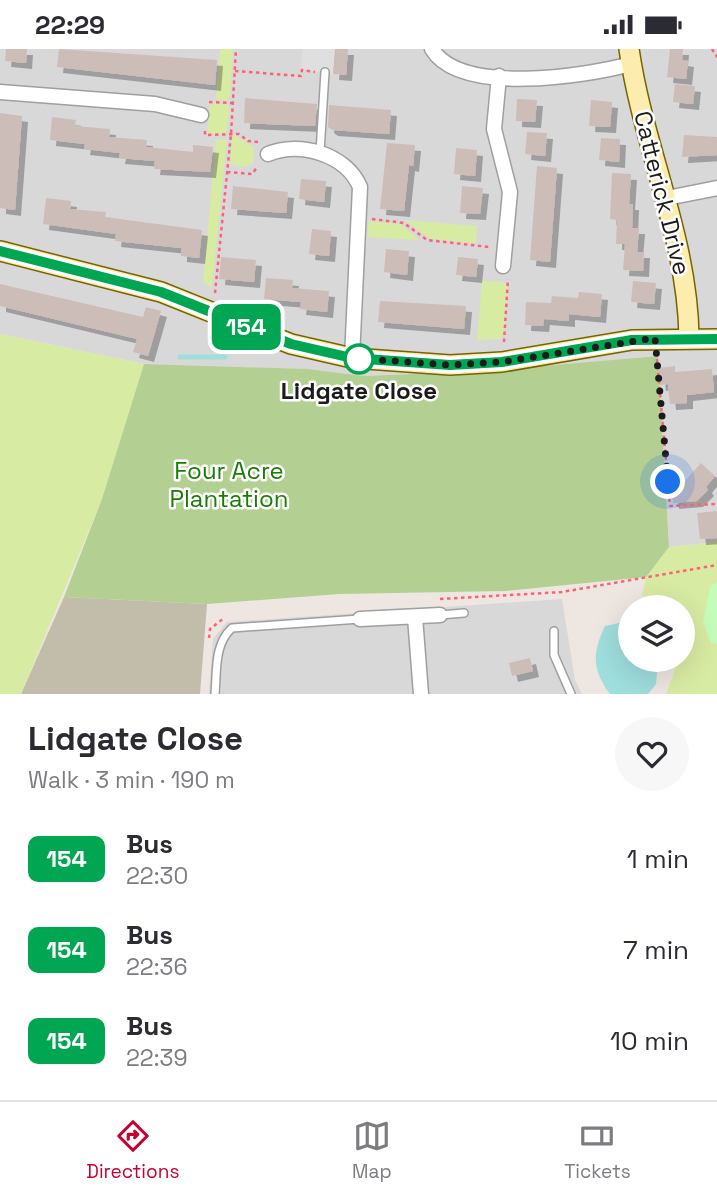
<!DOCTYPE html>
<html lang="en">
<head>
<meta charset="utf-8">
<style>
  body { margin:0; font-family:"Space Grotesk",sans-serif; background:#f7f7f7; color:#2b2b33; height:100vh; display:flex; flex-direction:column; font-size:26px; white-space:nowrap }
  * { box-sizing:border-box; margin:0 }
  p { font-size:23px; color:#7c7c81 }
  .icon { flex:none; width:38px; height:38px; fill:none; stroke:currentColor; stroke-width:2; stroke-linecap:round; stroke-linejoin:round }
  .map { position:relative; height:645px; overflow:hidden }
  .drawer { display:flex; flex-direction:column; background:#fff; flex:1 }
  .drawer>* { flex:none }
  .badge { padding:0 14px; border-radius:10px; font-size:24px; line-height:46px }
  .buttons { position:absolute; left:618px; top:546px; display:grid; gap:14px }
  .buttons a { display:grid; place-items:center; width:77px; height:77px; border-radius:50%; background:#fff; box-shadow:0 7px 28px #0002; font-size:35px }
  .you { position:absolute; width:35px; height:35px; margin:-18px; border:5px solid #fff; border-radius:50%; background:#1a73e8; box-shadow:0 0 0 10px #1a73e833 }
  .map>.badge { position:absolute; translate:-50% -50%; box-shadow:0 0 0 4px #fff }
  .round { display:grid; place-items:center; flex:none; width:74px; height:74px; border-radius:37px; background:#f7f7f7 }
  .headline { display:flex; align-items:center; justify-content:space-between; height:119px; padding:0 28px }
  h1 { font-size:33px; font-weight:600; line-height:52px }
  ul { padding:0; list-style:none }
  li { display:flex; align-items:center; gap:21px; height:91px; padding:0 28px }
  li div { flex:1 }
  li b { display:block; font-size:26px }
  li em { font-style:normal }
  li .badge { min-width:77px; font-weight:700; text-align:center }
  .status { display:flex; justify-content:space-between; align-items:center; height:49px; padding:0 35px; background:#fff; direction:ltr }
  .status svg { height:19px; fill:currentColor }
  .dock { display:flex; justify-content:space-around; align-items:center; height:98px; border-top:2px solid #e1e1e2; background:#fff; font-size:19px; color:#7c7c81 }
  .dock a { display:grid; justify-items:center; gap:4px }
  .dock .on { color:#c70031 }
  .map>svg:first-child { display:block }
  .residential { fill:#d9d8d8 }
  .construction { fill:#c2bdab }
  .grass { fill:#d8eba2 }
  .forest { fill:#b3cf92 }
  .park { fill:#c4fcb9 }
  .parking { fill:#dfdfdf }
  .water { fill:#9ededd }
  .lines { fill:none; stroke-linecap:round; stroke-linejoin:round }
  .stream { stroke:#9ededd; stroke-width:5 }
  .building { fill:#cdbdb9; filter:url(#shadow) }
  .lane-casing { stroke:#9f9f9f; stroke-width:10 }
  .street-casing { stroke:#9f9f9f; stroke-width:17 }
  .secondary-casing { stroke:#756400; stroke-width:22 }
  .path { stroke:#ff6076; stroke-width:2.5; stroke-dasharray:3.5 3.5; stroke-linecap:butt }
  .lane { stroke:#fff; stroke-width:7 }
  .street { stroke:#fff; stroke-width:14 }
  .secondary { stroke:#fcedaf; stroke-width:19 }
  .line-casing { stroke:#fff; stroke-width:16 }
  .line { stroke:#00a651; stroke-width:10 }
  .walk { stroke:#1b1b1b; stroke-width:7; stroke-dasharray:0 12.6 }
  .stop-dot { fill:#fff; stroke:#00a651; stroke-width:3.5 }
  .labels { text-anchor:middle; stroke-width:5; stroke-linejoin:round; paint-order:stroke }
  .street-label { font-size:24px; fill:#1b1b1b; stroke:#fff }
  .stop-label { font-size:24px; font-weight:bold; fill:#1b1b1b; stroke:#fff }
  .park-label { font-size:24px; fill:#197c06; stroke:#fff }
</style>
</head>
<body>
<div class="status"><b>22:29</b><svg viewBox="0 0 49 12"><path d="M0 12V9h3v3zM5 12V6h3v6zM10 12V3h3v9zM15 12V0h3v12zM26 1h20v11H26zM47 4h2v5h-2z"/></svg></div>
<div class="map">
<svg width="717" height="645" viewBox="0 0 717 645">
  <defs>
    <filter id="shadow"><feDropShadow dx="6" dy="6" stdDeviation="0" flood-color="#0004"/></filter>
  </defs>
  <rect width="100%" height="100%" fill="#eee6e0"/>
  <path class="residential" d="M 0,0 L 717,0 L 717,493 L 669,498 L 658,307 L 484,322 L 364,327 L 308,320 L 144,315 L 0,285 Z
    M 562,550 L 575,631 L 582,645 L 209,645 L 213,590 L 227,573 Z"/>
  <path class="construction" d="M 64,548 L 207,555 L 200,645 L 21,645 Z"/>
  <path class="grass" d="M 220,0 L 233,0 L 230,47 L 226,52 L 216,50 Z
    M 213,54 L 227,55 L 230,60 L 226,86 L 207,84 L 210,56 Z
    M 235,86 L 254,99 L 253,115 L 242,118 L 230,115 L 232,89 Z
    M 216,90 L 227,91 L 212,238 L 203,234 Z
    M 405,171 L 477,177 L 476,194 L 430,190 Z
    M 369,172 L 401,175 L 419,191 L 367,188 Z
    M 482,232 L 502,233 L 508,237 L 504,285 L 500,290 L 477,291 Z
    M 0,285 L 144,315 L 102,450 L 21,645 L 0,645 Z
    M 717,493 L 717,645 L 666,645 L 676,618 L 674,611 L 682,611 L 682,558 L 659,558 L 657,552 L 642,546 L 646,528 L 669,498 Z"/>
  <path class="forest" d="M 658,307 L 669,498 L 646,528 L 505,542 L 339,545 L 207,555 L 64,548 L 102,450 L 144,315 L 308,320 L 364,327 L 484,322 Z"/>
  <path class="park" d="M 717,533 L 717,595 L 711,594 L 703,574 L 710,538 Z"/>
  <path class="parking" d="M 302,0 L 335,0 L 333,25 L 301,20 Z"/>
  <path class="water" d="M 628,572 L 630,611 L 657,611 L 658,614 L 656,635 L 648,645 L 610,645 C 592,620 592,605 605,577 Z"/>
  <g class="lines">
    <path class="stream" d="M 180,308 L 225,308"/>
  </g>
  <path class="building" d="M 6,0 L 27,0 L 26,14 L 5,12 Z
    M 59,0 L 217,11 L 215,36 L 57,18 Z
    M 335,0 L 348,0 L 346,26 L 333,25 Z
    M 670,0 L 683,0 L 682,11 L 688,12 L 686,30 L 667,28 Z
    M 675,35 L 695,37 L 693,55 L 673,53 Z
    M 245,49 L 317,55 L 315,77 L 244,74 Z
    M 517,50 L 537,51 L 535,73 L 516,72 Z
    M 591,51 L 612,53 L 610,78 L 589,77 Z
    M 329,56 L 391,61 L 389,85 L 332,81 L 328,78 Z
    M 0,64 L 22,67 L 15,161 L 0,159 Z
    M 52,68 L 76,71 L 75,77 L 110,80 L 109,88 L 147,91 L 146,98 L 193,103 L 193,96 L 213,98 L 210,123 L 154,120 L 155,112 L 119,109 L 120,104 L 84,100 L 85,95 L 50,91 Z
    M 527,83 L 547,84 L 545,107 L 525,105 Z
    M 684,86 L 717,88 L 717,106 L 682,108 Z
    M 601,89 L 620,90 L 619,113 L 599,111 Z
    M 387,94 L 415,96 L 413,117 L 409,116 L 404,162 L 380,160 Z
    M 456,99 L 477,101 L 475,127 L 454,125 Z
    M 537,117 L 557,119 L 550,213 L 530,211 Z
    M 612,124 L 631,125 L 629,155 L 633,155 L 632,179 L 639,179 L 637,203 L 644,203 L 643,222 L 623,221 L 625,195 L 616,195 L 617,171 L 610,170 Z
    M 301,130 L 326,132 L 324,153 L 299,150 Z
    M 233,137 L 288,143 L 286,164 L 231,160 Z
    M 462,137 L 483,139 L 480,165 L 460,164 Z
    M 46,149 L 71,152 L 70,160 L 106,163 L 105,168 L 202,181 L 199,209 L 181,207 L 181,199 L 115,192 L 116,185 L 43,175 Z
    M 312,180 L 331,182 L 329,207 L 309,205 Z
    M 386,200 L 409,202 L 407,226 L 384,223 Z
    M 221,208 L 256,211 L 254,233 L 219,230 Z
    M 458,208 L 478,210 L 476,228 L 456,226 Z
    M 266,229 L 293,231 L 292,239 L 329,242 L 327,263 L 300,260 L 301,253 L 264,250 Z
    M 633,232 L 656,234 L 654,255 L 631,253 Z
    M 0,235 L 143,268 L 146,258 L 161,262 L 148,307 L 133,303 L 137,290 L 0,257 Z
    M 579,243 L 602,245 L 600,268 L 569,265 L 569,272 L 544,270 L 543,277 L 525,276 L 526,253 L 551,254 L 552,247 L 578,249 Z
    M 380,252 L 466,257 L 464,280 L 378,273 Z
    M 675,317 L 675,323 L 712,320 L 714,343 L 687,346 L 687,354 L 670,355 L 668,335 L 660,336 L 658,319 Z
    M 701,414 L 715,427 L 706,438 L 708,441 L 697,452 L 673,454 L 671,434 L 684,433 Z
    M 717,462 L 717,489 L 700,490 L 697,464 Z
    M 530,609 L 533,622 L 512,627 L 509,614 Z"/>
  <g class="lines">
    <defs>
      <path id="lane" d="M 320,103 L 325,23
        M 440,566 L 464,564
        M 554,582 L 554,606 L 571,645
        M 215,645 C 217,622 214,595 232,579 L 360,570"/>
      <path id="street" d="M 432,0 C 460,47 586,27 631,15
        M 499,27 L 494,80 L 510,143 L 503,217
        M 0,43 L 155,55 L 201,66
        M 268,105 C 300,92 346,105 360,138 L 352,309
        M 667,149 L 717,139
        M 415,568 L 421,645
        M 360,570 L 440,566"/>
      <path id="secondary" d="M 629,0 C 643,98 688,189 689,289
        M 0,202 L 161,243 L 291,295 L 352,309 L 450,316 L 502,313 L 632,291 L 717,290"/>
    </defs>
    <use href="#lane" class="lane-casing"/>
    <use href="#street" class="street-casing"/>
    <use href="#secondary" class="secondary-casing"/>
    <path class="path" d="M 712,0 L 717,8
      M 235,22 L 301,27 L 302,21 L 315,23
      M 209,53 L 232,54
      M 205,82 L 205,86 L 239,85 L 248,92 L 258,93
      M 227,123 L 252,125 L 258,117
      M 372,170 L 404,174 L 427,191 L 489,198
      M 215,244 L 231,85 L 236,0
      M 504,293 L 508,230
      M 657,310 L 670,457 L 717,455
      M 440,550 L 562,543 L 717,516
      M 209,589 L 210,580 L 224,569"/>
    <use href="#lane" class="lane"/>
    <use href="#street" class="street"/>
    <use href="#secondary" class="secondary"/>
  </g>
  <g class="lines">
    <defs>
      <path id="line" d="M 0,202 L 161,243 L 291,295 L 352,309 L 450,316 L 502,313 L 632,291 L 717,290"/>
    </defs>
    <use href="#line" class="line-casing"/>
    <use href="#line" class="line"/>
    <path class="walk" d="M 359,310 L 352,309 L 450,316 L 502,313 L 655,289 L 668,433"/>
  </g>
  <circle class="stop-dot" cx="359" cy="310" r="14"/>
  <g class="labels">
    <g class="street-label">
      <text transform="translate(662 144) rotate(76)" y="8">Catterick Drive</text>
    </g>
    <g class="stop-label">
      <text x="359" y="350">Lidgate Close</text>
    </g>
    <g class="park-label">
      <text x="229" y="430">Four Acre<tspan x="229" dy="28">Plantation</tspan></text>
    </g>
  </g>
</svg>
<div class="buttons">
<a><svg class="icon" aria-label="layers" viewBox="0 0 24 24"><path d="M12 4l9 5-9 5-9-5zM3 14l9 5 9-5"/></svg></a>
</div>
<div class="you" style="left:668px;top:433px"></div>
<b class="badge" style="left:246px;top:278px;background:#00a651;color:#fff">154</b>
</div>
<section class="drawer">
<div class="headline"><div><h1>Lidgate Close</h1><p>Walk · 3 min · 190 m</p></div><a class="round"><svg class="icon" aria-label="heart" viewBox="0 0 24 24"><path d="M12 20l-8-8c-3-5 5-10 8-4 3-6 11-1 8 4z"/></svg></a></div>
<ul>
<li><span class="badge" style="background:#00a651;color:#fff">154</span><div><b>Bus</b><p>22:30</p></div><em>1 min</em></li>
<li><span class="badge" style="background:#00a651;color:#fff">154</span><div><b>Bus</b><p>22:36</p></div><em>7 min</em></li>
<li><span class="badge" style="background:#00a651;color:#fff">154</span><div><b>Bus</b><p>22:39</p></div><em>10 min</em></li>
</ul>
</section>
<nav class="dock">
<a class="on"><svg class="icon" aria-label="directions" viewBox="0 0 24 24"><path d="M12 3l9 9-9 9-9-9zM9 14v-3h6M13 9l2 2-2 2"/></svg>Directions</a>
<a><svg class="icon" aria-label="map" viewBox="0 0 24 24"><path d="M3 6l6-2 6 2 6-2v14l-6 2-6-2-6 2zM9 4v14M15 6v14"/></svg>Map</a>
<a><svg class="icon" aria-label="tickets" viewBox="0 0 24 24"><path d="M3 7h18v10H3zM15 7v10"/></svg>Tickets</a>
</nav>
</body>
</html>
